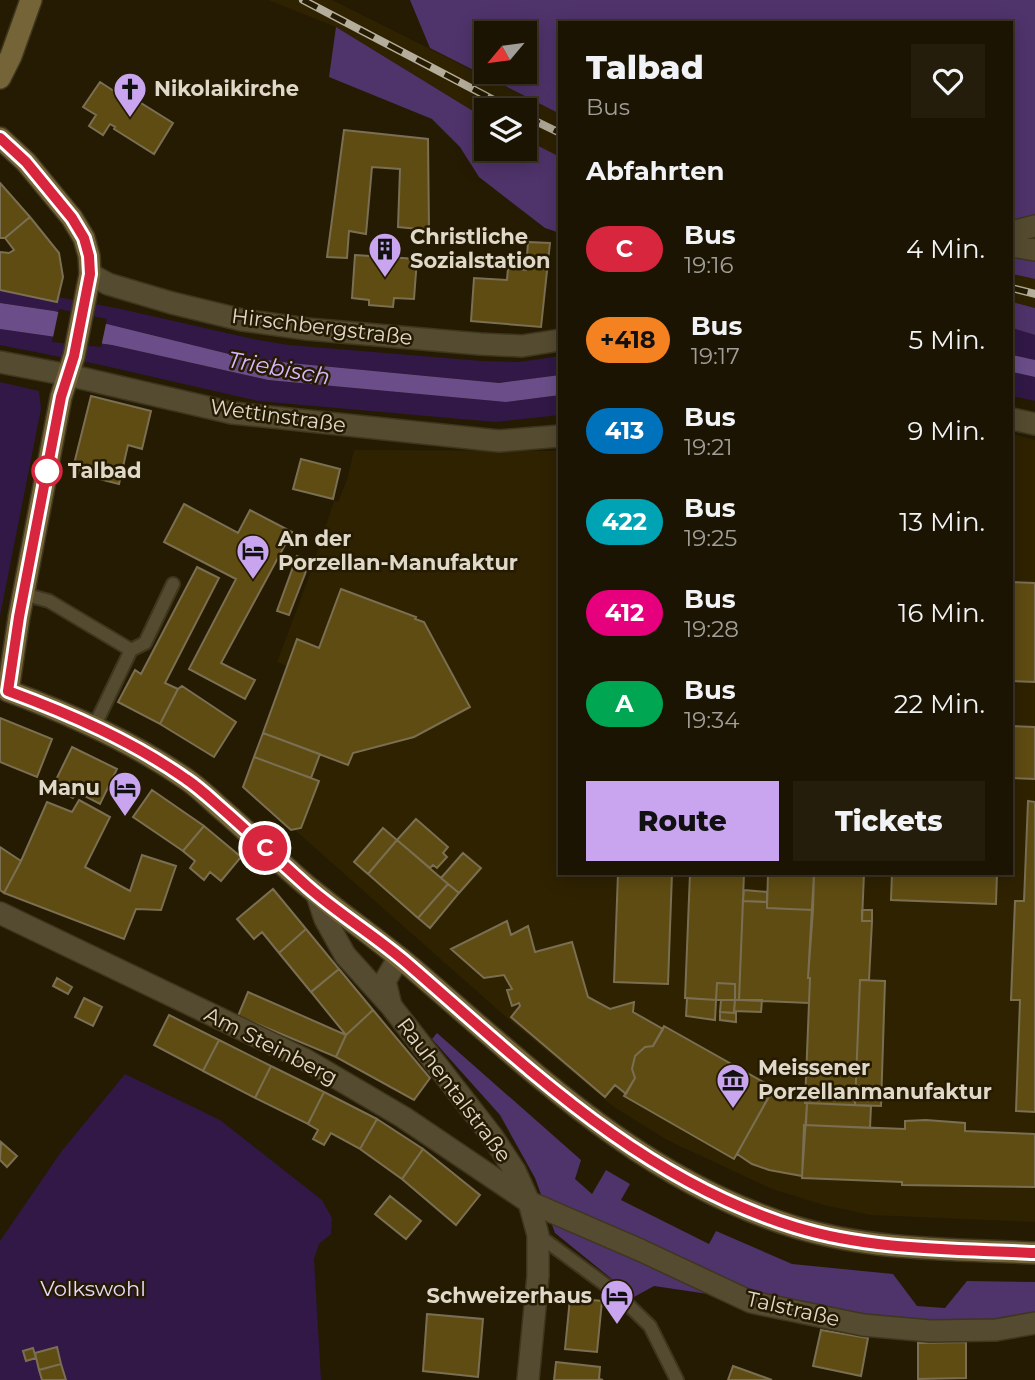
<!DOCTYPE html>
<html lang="de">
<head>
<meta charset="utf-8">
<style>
  body { margin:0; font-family:Montserrat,sans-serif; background:#251d0c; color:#f1f3f6; height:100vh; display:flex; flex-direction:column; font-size:26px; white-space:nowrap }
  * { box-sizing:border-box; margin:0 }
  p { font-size:23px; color:#a09e99 }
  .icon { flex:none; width:38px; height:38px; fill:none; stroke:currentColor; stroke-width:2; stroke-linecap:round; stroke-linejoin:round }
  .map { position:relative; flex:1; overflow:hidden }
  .side { position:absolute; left:558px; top:21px; width:455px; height:854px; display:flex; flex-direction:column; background:#1c1402; border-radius:0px; box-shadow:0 4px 18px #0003,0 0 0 2px #3a3324 }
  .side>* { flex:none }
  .badge { padding:0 14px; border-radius:23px; font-size:24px; line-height:46px }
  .needle { width:46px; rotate:241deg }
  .buttons { position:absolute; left:474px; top:21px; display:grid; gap:14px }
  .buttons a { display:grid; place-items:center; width:63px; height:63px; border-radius:0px; background:#1c1402; box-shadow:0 4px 18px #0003,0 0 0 2px #3a3324; font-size:35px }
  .map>.badge { position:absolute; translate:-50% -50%; box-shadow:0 0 0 4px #fff }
  h2 { padding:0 28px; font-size:26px; line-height:63px }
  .round { display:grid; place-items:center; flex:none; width:74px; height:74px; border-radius:0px; background:#251d0c }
  .summary { display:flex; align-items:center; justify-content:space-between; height:119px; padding:0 28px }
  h1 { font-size:33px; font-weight:800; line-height:52px }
  .button { display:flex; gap:14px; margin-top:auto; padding:14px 28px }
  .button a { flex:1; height:80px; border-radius:0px; background:#c8a5ee; color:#111; font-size:28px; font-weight:800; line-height:80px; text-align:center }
  .button a+a { background:#251d0c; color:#f1f3f6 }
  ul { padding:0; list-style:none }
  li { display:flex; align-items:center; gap:21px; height:91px; padding:0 28px }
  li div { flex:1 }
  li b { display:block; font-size:26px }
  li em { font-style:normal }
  li .badge { min-width:77px; font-weight:700; text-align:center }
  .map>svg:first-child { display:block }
  .built { fill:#2e2200 }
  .green { fill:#311846 }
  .forest { fill:#4f336b; fill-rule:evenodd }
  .water { fill:#6b4e89 }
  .pier { fill:#251b02 }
  .building { fill:#5f4c12; stroke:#7a6f53; stroke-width:2 }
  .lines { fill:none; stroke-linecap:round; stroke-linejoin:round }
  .service-casing { stroke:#3f361e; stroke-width:16 }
  .minor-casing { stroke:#3f361e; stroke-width:24 }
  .tertiary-casing { stroke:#3f361e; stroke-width:24 }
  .secondary-casing { stroke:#3f361e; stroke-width:24 }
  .service { stroke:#554b30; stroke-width:12 }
  .minor { stroke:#554b30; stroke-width:21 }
  .tertiary { stroke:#554b30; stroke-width:21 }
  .secondary { stroke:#756438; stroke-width:21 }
  .rail-casing { stroke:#b4ad9b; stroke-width:8 }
  .rail { stroke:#251b02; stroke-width:5; stroke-dasharray:16; stroke-linecap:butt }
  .line-casing { stroke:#fff; stroke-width:16 }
  .line { stroke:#d7263d; stroke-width:10 }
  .stop-dot { fill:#fff; stroke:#d7263d; stroke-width:3.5 }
  .labels { text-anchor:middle; stroke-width:5; stroke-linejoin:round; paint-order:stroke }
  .poi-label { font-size:21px; font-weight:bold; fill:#e0d9ca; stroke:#251b02; text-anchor:start }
  .street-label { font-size:21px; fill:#e0d9ca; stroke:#251b02 }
  .stop-label { font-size:21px; font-weight:bold; fill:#e0d9ca; stroke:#251b02; text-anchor:start }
  .park-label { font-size:21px; fill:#eadafe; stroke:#251b02 }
  .water-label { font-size:23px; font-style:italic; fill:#d9b8fd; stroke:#251b02 }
</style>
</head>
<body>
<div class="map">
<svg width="1035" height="1380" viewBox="0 0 1035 1380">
  <rect width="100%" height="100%" fill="#251b02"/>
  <path class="built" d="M 268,0 L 332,0 L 560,114 L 560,157 L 525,139 L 525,110 L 486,110 L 486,119 L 336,27 Z
    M 1012,274 L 1035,279 L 1035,308 L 1012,302 Z
    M 1012,434 L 1035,440 L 1035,1222 L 871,1215 L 824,1205 L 772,1189 L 667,1140 L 614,1107 L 514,1024 L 245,786 L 289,667 L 277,662 L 309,577 L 334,501 L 338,502 L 348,477 L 354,450 L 560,451 L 560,873 L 1012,873 Z"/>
  <path class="green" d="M 0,286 L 121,309 L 253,339 L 289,345 L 482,361 L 519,362 L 560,356 L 560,375 L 499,383 L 290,363 L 233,355 L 54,311 L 0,303 Z
    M 1012,328 L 1035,335 L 1035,360 L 1012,355 Z
    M 0,329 L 112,345 L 268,380 L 506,402 L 560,395 L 560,415 L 495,422 L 258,401 L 101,365 L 0,345 Z
    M 1012,372 L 1035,377 L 1035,401 L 1012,396 Z
    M 0,382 L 39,391 L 41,409 L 0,616 Z
    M 125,1074 L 220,1120 L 322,1200 L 332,1218 L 331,1234 L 319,1244 L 314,1259 L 321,1380 L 0,1380 L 0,1241 L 61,1152 Z"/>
  <path class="forest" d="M 410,0 L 1035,0 L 1035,279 L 1012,274 L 1012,23 L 560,23 L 560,114 L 430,48 ZM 486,33 L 525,33 L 525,72 L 486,72 Z
    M 336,27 L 486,119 L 486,149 L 525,149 L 525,139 L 560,157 L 560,233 L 545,228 L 479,177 L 460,147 L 432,119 L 329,77 Z
    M 1012,302 L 1035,308 L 1035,335 L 1012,328 Z
    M 437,1033 L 581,1160 L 575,1179 L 592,1194 L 606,1170 L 630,1184 L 621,1200 L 709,1244 L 716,1231 L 792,1264 L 893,1274 L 917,1306 L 945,1308 L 967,1281 L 1035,1282 L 1035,1314 L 970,1327 L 824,1311 L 654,1286 L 634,1297 L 555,1233 L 535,1178 L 500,1115 L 432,1039 Z"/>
  <path class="water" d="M 0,303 L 54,311 L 233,355 L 290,363 L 499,383 L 560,375 L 560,395 L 506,402 L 268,380 L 112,345 L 0,329 Z
    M 1012,355 L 1035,360 L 1035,377 L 1012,372 Z"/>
  <path class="pier" d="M 59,309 L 107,319 L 101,347 L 52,342 Z"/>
  <path class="building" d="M 100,82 L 134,104 L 136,100 L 173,123 L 154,154 L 114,129 L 115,127 L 110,124 L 103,135 L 89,126 L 96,115 L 83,107 Z
    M 344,130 L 428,139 L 429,230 L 398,227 L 400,169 L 372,167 L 366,234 L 349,231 L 347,258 L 327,257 Z
    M 0,183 L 30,217 L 5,238 L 0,238 Z
    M 30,217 L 59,253 L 63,277 L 57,302 L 0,290 L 0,252 L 9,253 L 14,250 L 5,238 Z
    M 528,242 L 550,243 L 541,327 L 471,321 L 474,278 L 507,280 L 508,268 L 526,270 Z
    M 355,255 L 417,259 L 414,299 L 394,298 L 393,307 L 369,305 L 369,300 L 352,298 Z
    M 91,396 L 151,411 L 142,449 L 128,445 L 119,484 L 72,472 Z
    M 301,459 L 340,469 L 333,499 L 293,489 Z
    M 184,504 L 238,533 L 250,510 L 292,532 L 221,663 L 255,680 L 245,699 L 189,669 L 236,579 L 164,542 Z
    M 297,556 L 310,561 L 289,615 L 277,611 Z
    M 197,567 L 219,578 L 165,683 L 178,689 L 160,724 L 118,702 L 135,670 L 141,674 Z
    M 1012,582 L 1035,583 L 1035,682 L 1012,681 Z
    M 341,589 L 416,617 L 415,619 L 424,622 L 470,707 L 414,737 L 353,753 L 348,765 L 263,733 L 297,639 L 319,648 Z
    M 182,686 L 236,722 L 214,757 L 160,724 L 178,689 Z
    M 0,718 L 52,739 L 37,777 L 0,762 Z
    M 1012,726 L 1035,727 L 1035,779 L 1012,778 Z
    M 263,733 L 320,754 L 311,778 L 254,757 Z
    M 72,747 L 117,769 L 100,804 L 77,792 L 73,798 L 52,788 Z
    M 254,757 L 319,781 L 301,828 L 291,830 L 243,787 Z
    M 152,790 L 204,826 L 183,851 L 133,817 Z
    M 79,800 L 110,817 L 85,867 L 130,891 L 142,855 L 176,866 L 161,910 L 136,909 L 124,939 L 4,893 L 21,861 L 47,802 L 72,812 Z
    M 1028,801 L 1035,802 L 1035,1112 L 1016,1111 L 1020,1000 L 1011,1000 L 1015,901 L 1024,901 Z
    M 416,819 L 448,847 L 443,853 L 447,857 L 437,868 L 433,865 L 430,868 L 397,840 Z
    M 204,826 L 241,857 L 221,881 L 210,872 L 204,880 L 190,868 L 195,861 L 183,851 Z
    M 383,828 L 397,840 L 368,874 L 354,862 Z
    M 397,840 L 448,884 L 418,918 L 368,874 Z
    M 0,847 L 21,861 L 4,893 L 0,890 Z
    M 463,853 L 481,868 L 459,893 L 441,878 Z
    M 618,873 L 672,873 L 668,984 L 614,982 Z
    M 690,873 L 744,873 L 739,1000 L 735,1000 L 735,984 L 717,983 L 716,1000 L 685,998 Z
    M 768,873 L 814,873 L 813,910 L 767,908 Z
    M 814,873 L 864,873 L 862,921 L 872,921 L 869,980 L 860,980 L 855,1105 L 805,1103 L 810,978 L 808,978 Z
    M 892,873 L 997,873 L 996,904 L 891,900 Z
    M 448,884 L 459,893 L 430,928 L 418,918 Z
    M 273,889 L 306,929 L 279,953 L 262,932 L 254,939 L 237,919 Z
    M 744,890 L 767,892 L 767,902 L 743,901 Z
    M 743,901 L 767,902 L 767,908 L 813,910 L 808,978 L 810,978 L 809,1003 L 739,1000 Z
    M 862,910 L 872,910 L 872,921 L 862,921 Z
    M 507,921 L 511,935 L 528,926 L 535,952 L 572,942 L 588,997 L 610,1009 L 634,1002 L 633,1012 L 663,1029 L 653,1046 L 645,1047 L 635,1056 L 632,1069 L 635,1078 L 626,1094 L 615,1085 L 605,1097 L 511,1017 L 520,1006 L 519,1003 L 512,1006 L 507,990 L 512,989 L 504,975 L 484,978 L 451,949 Z
    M 306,929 L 339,969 L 311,992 L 279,953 Z
    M 339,969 L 373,1010 L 346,1035 L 311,992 Z
    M 57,978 L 72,987 L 68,994 L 53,986 Z
    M 860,980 L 885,981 L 881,1106 L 855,1105 Z
    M 717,983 L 735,984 L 735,1000 L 716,1000 Z
    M 248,992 L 346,1035 L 336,1057 L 238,1016 Z
    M 84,998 L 102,1007 L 93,1026 L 75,1017 Z
    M 687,998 L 716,1000 L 715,1020 L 686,1016 Z
    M 721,1000 L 735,1000 L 734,1013 L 720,1012 Z
    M 735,1000 L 762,1000 L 761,1012 L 734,1011 Z
    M 373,1010 L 430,1078 L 414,1100 L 336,1057 L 346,1035 Z
    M 720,1012 L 736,1013 L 736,1022 L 720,1020 Z
    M 169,1015 L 219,1040 L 203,1071 L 154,1045 Z
    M 664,1026 L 774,1088 L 734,1159 L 624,1096 L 635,1078 L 632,1069 L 635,1056 L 645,1047 L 653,1046 Z
    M 219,1040 L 271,1066 L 255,1098 L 203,1071 Z
    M 271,1066 L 324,1092 L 308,1124 L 255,1098 Z
    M 773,1089 L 784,1096 L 805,1100 L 807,1103 L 802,1176 L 769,1170 L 752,1164 L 737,1154 Z
    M 324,1092 L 377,1119 L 360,1149 L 331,1133 L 324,1145 L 313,1139 L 318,1130 L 308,1124 Z
    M 807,1103 L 871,1106 L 870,1128 L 806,1125 Z
    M 377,1119 L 423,1149 L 402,1179 L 360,1149 Z
    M 926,1120 L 965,1123 L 965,1131 L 1035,1134 L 1035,1187 L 902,1185 L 902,1182 L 802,1178 L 804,1125 L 905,1129 L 905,1121 Z
    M 1,1142 L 17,1156 L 7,1167 L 0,1160 Z
    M 423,1149 L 480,1195 L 456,1225 L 402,1179 Z
    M 390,1196 L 421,1221 L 406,1239 L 375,1214 Z
    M 570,1298 L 602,1301 L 597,1352 L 565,1349 Z
    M 427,1314 L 483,1319 L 478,1377 L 423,1371 Z
    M 821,1330 L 868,1338 L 861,1376 L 813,1366 Z
    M 966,1342 L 966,1378 L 918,1379 L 918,1343 Z
    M 57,1347 L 61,1364 L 39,1370 L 35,1353 Z
    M 33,1348 L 36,1358 L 26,1361 L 23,1351 Z
    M 556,1362 L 600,1367 L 599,1379 L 603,1380 L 554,1380 Z
    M 61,1364 L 66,1380 L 42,1380 L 39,1370 Z
    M 733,1366 L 772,1380 L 728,1380 Z"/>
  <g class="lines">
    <defs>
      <path id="service" d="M 23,594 L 49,601 L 131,650
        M 94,727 L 131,650 L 145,643 L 173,584
        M 538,1235 L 614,1291 L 650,1326 L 677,1380"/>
      <path id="minor" d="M 1012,232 L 1035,226
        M 1012,246 L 1035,250
        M 90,274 L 108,284 L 172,303 L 242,320 L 307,329 L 480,344 L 522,346 L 560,340
        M 0,362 L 68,375 L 232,413 L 499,441 L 560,436
        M 1012,419 L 1035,424
        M 0,913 L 306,1060 L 403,1117 L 529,1202 L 640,1250 L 751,1302 L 863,1325 L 930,1331 L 996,1330 L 1035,1323"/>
      <path id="tertiary" d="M 317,895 L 325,919 L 345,955 L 391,1006 L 492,1136 L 515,1171 L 529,1202 L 538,1235 L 538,1276 L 528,1380
        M 391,1006 L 385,981 L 399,957"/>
      <path id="secondary" d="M 0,78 L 11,56 L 31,0
        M 0,138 L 26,162 L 72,218 L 84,238 L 89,256 L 90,274 L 74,356 L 61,397 L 19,617 L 8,691 C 70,714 131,741 186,779 C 198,787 208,797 218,806 C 246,830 272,855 299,879 C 337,912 380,940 418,973 C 536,1074 643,1180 795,1227 C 873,1251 955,1249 1035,1253"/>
    </defs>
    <use href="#service" class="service-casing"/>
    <use href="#minor" class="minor-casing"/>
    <use href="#tertiary" class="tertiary-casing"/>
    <use href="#secondary" class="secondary-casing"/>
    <use href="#service" class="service"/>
    <use href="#minor" class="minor"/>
    <use href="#tertiary" class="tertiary"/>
    <use href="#secondary" class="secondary"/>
    <defs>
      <path id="rail" d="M 303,0 L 513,110
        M 525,116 L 560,133
        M 1012,288 L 1035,294"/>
    </defs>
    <use href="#rail" class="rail-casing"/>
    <use href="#rail" class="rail"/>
  </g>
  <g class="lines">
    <defs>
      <path id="line" d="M 0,138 L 26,162 L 72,218 L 84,238 L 89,256 L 90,274 L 74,356 L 61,397 L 19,617 L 8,691 C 70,714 132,741 186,779 C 201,789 214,802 228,814 C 255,838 281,863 308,887 C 340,915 377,937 409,965 C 529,1069 640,1179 795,1227 C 873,1251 955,1249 1035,1253"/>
    </defs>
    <use href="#line" class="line-casing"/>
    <use href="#line" class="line"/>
  </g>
  <defs>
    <symbol id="church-pin" viewBox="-11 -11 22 30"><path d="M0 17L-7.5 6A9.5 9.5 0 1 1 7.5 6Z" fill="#c8a5ee" stroke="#251b02"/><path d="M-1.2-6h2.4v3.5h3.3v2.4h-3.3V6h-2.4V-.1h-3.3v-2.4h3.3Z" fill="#111"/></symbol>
    <symbol id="building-pin" viewBox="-11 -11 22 30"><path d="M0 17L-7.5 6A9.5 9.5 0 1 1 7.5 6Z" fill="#c8a5ee" stroke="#251b02"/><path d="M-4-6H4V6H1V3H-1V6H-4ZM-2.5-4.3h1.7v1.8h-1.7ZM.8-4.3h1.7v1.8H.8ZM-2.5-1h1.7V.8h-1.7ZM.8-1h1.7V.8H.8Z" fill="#111"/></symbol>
    <symbol id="hotel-pin" viewBox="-11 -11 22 30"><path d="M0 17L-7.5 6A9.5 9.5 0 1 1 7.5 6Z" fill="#c8a5ee" stroke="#251b02"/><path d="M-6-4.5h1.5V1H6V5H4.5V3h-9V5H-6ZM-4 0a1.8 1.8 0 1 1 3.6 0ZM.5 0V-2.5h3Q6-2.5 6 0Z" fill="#111"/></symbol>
    <symbol id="museum-pin" viewBox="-11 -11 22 30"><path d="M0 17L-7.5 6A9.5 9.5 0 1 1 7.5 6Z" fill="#c8a5ee" stroke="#251b02"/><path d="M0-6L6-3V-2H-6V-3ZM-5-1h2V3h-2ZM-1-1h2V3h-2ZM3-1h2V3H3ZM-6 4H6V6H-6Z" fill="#111"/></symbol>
  </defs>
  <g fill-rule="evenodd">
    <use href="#church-pin" x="111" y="70" width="38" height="52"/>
    <use href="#building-pin" x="366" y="230" width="38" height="52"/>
    <use href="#hotel-pin" x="234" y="532" width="38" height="52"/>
    <use href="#hotel-pin" x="106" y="769" width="38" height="52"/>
    <use href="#museum-pin" x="714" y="1061" width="38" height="52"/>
    <use href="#hotel-pin" x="598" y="1277" width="38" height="52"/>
  </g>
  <circle class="stop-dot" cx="47" cy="471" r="14"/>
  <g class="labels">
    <g class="poi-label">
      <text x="154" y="96">Nikolaikirche</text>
      <text x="410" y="244">Christliche<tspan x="410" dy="24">Sozialstation</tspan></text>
      <text x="278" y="546">An der<tspan x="278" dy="24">Porzellan-Manufaktur</tspan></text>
      <text x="100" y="795" text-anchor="end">Manu</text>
      <text x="758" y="1075">Meissener<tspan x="758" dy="24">Porzellanmanufaktur</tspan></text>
      <text x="592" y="1303" text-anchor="end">Schweizerhaus</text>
    </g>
    <g class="street-label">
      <text transform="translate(322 327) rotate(7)" y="7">Hirschbergstraße</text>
      <text transform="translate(278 416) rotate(8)" y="7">Wettinstraße</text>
      <text transform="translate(271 1046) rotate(27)" y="7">Am Steinberg</text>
      <text transform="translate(454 1090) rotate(53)" y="7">Rauhentalstraße</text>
      <text transform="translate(793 1309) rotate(13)" y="7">Talstraße</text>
    </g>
    <g class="stop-label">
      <text x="68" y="478">Talbad</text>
    </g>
    <g class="park-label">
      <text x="93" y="1296">Volkswohl</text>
    </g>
    <g class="water-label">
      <text transform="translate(279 368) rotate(10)" y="8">Triebisch</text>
    </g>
  </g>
</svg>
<div class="buttons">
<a><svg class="needle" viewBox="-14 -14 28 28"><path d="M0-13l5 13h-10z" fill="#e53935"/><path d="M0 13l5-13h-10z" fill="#a09e99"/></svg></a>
<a><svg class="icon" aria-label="layers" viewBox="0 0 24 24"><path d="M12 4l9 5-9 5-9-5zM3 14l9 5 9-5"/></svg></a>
</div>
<b class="badge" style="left:265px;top:848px;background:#d7263d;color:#fff">C</b>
<section class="side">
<div class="summary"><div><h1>Talbad</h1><p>Bus</p></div><a class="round"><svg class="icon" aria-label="heart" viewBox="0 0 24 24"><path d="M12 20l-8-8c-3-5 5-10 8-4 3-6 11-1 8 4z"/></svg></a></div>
<h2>Abfahrten</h2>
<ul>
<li><span class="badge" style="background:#d7263d;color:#fff">C</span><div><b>Bus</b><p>19:16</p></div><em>4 Min.</em></li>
<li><span class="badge" style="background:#f58220;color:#111">+418</span><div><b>Bus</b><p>19:17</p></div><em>5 Min.</em></li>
<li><span class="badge" style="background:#0072bc;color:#fff">413</span><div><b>Bus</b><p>19:21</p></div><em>9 Min.</em></li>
<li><span class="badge" style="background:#00a3b4;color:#fff">422</span><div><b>Bus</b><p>19:25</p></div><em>13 Min.</em></li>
<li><span class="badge" style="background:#e6007e;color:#fff">412</span><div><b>Bus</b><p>19:28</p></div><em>16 Min.</em></li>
<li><span class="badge" style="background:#00a651;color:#fff">A</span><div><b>Bus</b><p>19:34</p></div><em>22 Min.</em></li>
</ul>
<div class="button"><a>Route</a><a>Tickets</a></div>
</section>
</div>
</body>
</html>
